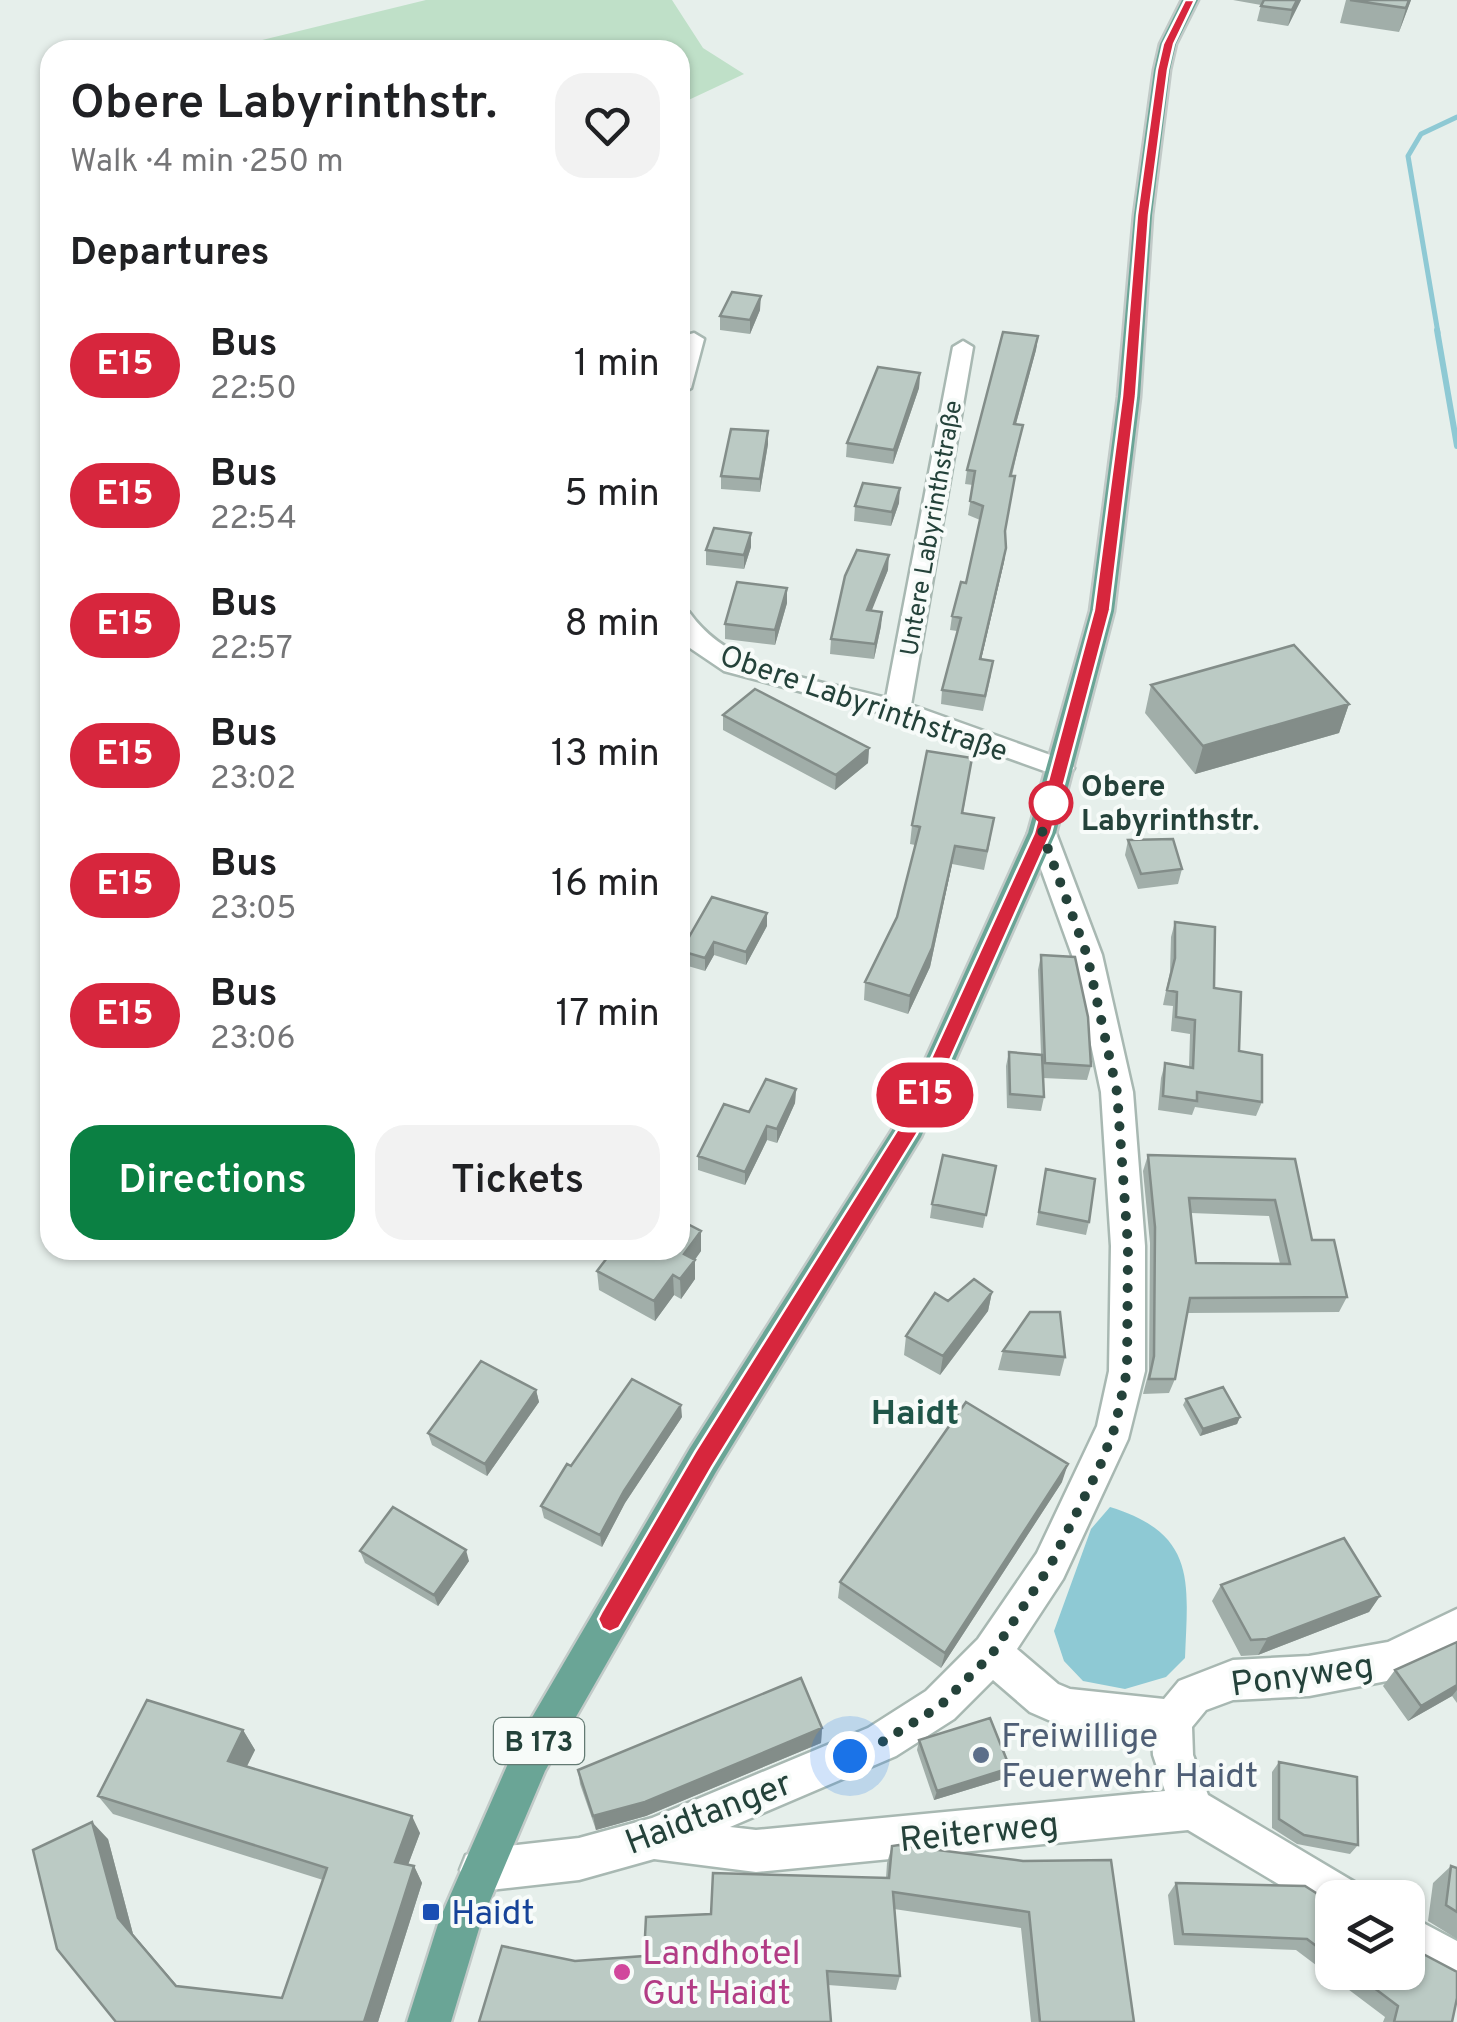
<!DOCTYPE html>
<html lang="en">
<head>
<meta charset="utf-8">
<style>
  body { margin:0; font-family:Overpass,sans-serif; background:#f2f2f2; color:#202124; height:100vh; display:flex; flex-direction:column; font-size:38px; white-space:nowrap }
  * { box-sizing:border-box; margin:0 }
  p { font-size:32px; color:#757577 }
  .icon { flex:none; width:55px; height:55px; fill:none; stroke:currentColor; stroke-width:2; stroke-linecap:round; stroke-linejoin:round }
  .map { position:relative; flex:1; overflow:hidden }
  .panel { position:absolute; left:40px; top:40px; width:650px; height:1220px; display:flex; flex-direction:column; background:#fff; border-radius:30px; box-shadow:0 2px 8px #0004 }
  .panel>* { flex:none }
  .badge { padding:0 20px; border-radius:32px; font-size:35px; line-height:65px }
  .tools { position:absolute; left:1315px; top:1880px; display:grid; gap:20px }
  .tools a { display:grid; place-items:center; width:110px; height:110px; border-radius:20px; background:#fff; box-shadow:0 2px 8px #0004; font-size:50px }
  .you { position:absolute; width:50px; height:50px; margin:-25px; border:8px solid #fff; border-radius:50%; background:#1a73e8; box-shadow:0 0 0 15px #1a73e833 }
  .map>.badge { position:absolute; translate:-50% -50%; box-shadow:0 0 0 5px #fff }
  h2 { padding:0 30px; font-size:38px; line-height:90px }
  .round { display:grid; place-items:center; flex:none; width:105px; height:105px; border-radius:30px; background:#f2f2f2 }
  .headline { display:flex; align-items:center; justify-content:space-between; height:170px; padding:0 30px }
  h1 { font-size:48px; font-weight:600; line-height:75px }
  .cta { display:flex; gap:20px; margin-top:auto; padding:20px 30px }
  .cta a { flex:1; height:115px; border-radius:30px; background:#0b8043; color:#fff; font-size:40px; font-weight:600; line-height:115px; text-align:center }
  .cta a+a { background:#f2f2f2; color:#202124 }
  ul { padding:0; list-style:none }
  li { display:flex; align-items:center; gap:30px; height:130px; padding:0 30px }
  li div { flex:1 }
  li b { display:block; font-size:38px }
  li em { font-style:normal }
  li .badge { min-width:110px; font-weight:700; text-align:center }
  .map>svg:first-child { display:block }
  .green { fill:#bfe0c8 }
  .water { fill:#8ec9d4 }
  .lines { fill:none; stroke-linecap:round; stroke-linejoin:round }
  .stream-far1 { stroke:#8ec9d4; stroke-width:5 }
  .stream { stroke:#8ec9d4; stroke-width:6 }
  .minor-casing { stroke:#a8b8b2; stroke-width:5 }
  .primary-casing { stroke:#c2cac8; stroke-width:5 }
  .minor { fill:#fff; fill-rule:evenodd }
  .primary { fill:#6aa596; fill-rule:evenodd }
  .wall { fill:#a1aea9; fill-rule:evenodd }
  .shaded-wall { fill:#838d89 }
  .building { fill:#bbcac4; stroke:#838d89; stroke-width:2.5; fill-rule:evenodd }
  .line { fill:#d7263d; stroke:#fff; stroke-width:2.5 }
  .walk { stroke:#24423a; stroke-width:10; stroke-dasharray:0 18 }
  .stop-dot { fill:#fff; stroke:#d7263d; stroke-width:5 }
  .service-dot { fill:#5c6f8a; stroke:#f7fbf9; stroke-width:4 }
  .transit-dot { fill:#1a4fb4; stroke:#f7fbf9; stroke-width:4 }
  .hotel-dot { fill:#d1479c; stroke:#f7fbf9; stroke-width:4 }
  .labels { text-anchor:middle; stroke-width:8; stroke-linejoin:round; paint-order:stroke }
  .far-street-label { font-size:25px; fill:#24423a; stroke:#f7fbf9 }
  .shield { fill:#f7fbf9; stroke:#637a73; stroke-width:2.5 }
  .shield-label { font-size:28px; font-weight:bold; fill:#24423a }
  .street-label { font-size:30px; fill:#24423a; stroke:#f7fbf9 }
  .stop-label { font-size:30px; font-weight:bold; fill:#24423a; stroke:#f7fbf9; text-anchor:start }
  .quarter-label { font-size:35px; font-weight:bold; fill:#1f5548; stroke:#f7fbf9 }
  .near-street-label { font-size:35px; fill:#24423a; stroke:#f7fbf9 }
  .near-service-label { font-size:35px; fill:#4e5e75; stroke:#f7fbf9; text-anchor:start }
  .near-transit-label { font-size:35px; fill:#164399; stroke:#f7fbf9; text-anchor:start }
  .near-hotel-label { font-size:35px; fill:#b23c85; stroke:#f7fbf9; text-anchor:start }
</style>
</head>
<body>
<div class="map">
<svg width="1457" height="2022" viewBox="0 0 1457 2022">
  <rect width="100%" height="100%" fill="#e6efeb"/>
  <path class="green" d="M 426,0 L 672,0 L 703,48 L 744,74 L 680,104 L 680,50 L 221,50 Z"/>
  <path class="water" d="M 1110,1507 C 1197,1534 1188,1581 1185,1658 L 1166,1677 L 1125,1689 L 1083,1681 L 1064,1661 L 1054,1631 L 1091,1529 Z"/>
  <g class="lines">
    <path class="stream-far1" d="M 1438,333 L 1408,156 L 1421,134 L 1457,117"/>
    <path class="stream" d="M 1437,330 L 1457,446"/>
    <defs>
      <path id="minor" d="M 694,333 L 704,339 L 691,388 L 680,394 L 680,352 L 687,335 Z
        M 963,341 L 973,347 L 911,705 L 1070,762 L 1074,768 L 1070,774 L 1061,777 L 888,715 L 724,671 L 687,646 L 680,635 L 680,609 L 689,612 C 732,673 818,679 886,698 L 953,347 Z
        M 1042,823 L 1052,826 L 1056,833 L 1102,955 L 1133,1092 L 1145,1246 L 1145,1371 L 1128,1439 L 1063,1579 L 1017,1649 L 1058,1684 L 1070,1689 L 1164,1699 L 1179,1681 L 1233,1660 L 1309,1656 L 1388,1642 L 1457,1609 L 1457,1648 L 1392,1680 L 1309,1696 L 1233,1700 L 1206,1710 L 1192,1727 L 1193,1755 L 1208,1795 L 1356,1883 L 1362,1898 L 1332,1898 L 1332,1916 L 1188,1830 L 756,1872 L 654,1859 L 579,1880 L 481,1891 L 466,1885 L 460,1870 L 466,1855 L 481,1849 L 579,1838 L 652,1818 L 868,1728 L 926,1691 L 978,1639 L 1037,1553 L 1097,1426 L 1109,1371 L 1111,1246 L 1101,1092 L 1072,955 L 1028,833 L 1032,826 ZM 993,1680 L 1030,1712 L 1069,1729 L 1152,1738 L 1153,1755 L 1165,1791 L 756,1830 L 730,1827 L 896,1756 L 954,1719 Z
        M 1408,1915 L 1457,1941 L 1457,1987 L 1408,1960 Z"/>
      <path id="primary" d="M 1182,0 L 1198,0 L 1176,44 L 1170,70 L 1152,215 L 1140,397 L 1114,611 L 1056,833 L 921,1137 L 716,1472 L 545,1771 L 481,1922 L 451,2022 L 407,2022 L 439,1921 L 517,1743 L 690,1448 L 897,1122 L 1028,833 L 1090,611 L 1118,397 L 1134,215 L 1154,70 L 1160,44 Z"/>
    </defs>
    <use href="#minor" class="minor-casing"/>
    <use href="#primary" class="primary-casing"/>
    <use href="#minor" class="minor"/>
    <use href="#primary" class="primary"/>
  </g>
  <path class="wall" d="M 1233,0 L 1301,0 L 1288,26 L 1257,21 L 1261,5 Z
    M 1346,0 L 1411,0 L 1399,32 L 1340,23 Z
    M 760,310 L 750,334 L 720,330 L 720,316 Z
    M 1038,336 L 1036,350 L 1016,424 L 1023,425 L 1012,476 L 1005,534 L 1006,548 L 1004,562 L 981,659 L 991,675 L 983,711 L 941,704 L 942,690 L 957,631 L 950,630 L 952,616 L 966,583 L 980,520 L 968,515 L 973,485 L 965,484 L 967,470 Z
    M 920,373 L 919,388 L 893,464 L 846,457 L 847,443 Z
    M 768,431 L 768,444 L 760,492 L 721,489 L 721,476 Z
    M 899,503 L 891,526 L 854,521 L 855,506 Z
    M 751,533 L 751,547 L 744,569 L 706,565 L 706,550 Z
    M 888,570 L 871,610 L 882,612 L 881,626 L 874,659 L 830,654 L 831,639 Z
    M 787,588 L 787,603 L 775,645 L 725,639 L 725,624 Z
    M 1151,685 L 1349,704 L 1339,733 L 1195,774 L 1145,713 Z
    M 723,715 L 869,748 L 868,763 L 835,790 L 723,730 Z
    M 972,758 L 963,813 L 991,837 L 984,870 L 952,864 L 930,967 L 908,1014 L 864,1000 L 865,982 L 897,917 L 915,845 L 910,844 L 912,825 Z
    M 1128,840 L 1182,869 L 1178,884 L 1138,889 L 1125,855 Z
    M 1175,922 L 1214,988 L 1239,1051 L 1262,1102 L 1256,1116 L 1195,1107 L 1192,1115 L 1158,1110 L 1161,1078 L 1165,1063 L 1189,1067 L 1190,1034 L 1171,1031 L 1173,1006 L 1163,1005 L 1170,972 L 1171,937 Z
    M 767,926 L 746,965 L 714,955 L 705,971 L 681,964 L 681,951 Z
    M 1041,955 L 1091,1066 L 1087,1080 L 1043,1078 L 1044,1097 L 1041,1111 L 1007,1108 L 1006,1066 L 1009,1052 L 1041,1054 L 1038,970 Z
    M 796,1089 L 795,1103 L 777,1143 L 767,1140 L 745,1185 L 698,1170 L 698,1156 L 749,1112 Z
    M 1148,1155 L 1295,1159 L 1312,1240 L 1347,1297 L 1339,1312 L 1187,1313 L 1175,1379 L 1169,1393 L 1143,1394 L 1149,1371 L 1150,1243 L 1143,1171 ZM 1191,1213 L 1269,1216 L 1280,1264 L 1196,1263 Z
    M 996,1166 L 983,1228 L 930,1218 L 932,1204 Z
    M 1046,1169 L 1089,1222 L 1086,1235 L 1036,1225 Z
    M 701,1251 L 695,1260 L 695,1279 L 681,1299 L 674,1295 L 655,1321 L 599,1290 L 597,1271 Z
    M 992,1292 L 988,1311 L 940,1375 L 904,1355 L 906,1336 L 948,1301 Z
    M 1003,1351 L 1065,1357 L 1060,1376 L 998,1370 Z
    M 536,1390 L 539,1402 L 487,1476 L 432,1445 L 428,1433 Z
    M 1186,1399 L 1240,1417 L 1237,1424 L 1200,1436 L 1183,1405 Z
    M 682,1417 L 625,1503 L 602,1547 L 544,1518 L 541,1506 L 571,1466 Z
    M 1062,1482 L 941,1668 L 838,1598 L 840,1582 Z
    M 360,1551 L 469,1561 L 438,1606 L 365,1563 Z
    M 1221,1585 L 1380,1596 L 1369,1612 L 1258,1655 L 1241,1656 L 1212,1601 Z
    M 1457,1642 L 1457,1703 L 1452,1696 L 1408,1721 L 1383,1686 L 1395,1670 Z
    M 822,1728 L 821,1743 L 646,1816 L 596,1830 L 580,1784 L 578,1770 Z
    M 243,1730 L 255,1750 L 247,1766 L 420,1833 L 408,1865 L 414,1866 L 422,1883 L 378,2022 L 116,2022 L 108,1839 L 133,1934 L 178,1987 L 282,1998 L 323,1880 L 113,1814 L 98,1796 Z
    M 919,1740 L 1006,1778 L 934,1800 L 917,1750 Z
    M 1279,1762 L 1358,1845 L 1350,1854 L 1297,1844 L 1272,1828 L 1272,1772 Z
    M 892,1846 L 1023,1861 L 1134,2022 L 1031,2022 L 1021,1928 L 894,1909 L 900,1976 L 896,1990 L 828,1985 L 575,1961 L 644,1956 L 711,1914 L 886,1878 L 887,1863 Z
    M 1451,1866 L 1457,1868 L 1457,1939 L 1428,1921 L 1433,1883 Z
    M 1176,1883 L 1322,1901 L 1332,1907 L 1332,1972 L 1408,1972 L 1452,2022 L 1383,2022 L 1385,2017 L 1296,1950 L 1174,1945 L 1168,1895 Z"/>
  <path class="shaded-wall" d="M 1297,0 L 1301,0 L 1288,26 L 1292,10 Z
    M 1409,0 L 1411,0 L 1399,32 L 1406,8 Z
    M 761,296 L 760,310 L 750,334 L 750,320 Z
    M 685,311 L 685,326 L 680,336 L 680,321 Z
    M 1038,336 L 1036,350 L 1012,438 L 1014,424 Z
    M 920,373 L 919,388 L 893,464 L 894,450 Z
    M 768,431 L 768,444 L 760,492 L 760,479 Z
    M 900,488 L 899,503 L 891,526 L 892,512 Z
    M 751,533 L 751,547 L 744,569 L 744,555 Z
    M 1006,548 L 1004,562 L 978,673 L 980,659 Z
    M 889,555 L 888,570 L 866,625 L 867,610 Z
    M 787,588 L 787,603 L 775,645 L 775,630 Z
    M 882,612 L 881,626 L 874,659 L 875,644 Z
    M 1349,704 L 1339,733 L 1195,774 L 1203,746 Z
    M 869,748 L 868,763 L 835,790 L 836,775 Z
    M 955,846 L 952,864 L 930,967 L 908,1014 L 910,996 Z
    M 767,913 L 767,926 L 746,965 L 746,952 Z
    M 714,942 L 714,955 L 705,971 L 705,958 Z
    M 796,1089 L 795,1103 L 777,1143 L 777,1129 Z
    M 767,1126 L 767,1140 L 745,1185 L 745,1172 Z
    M 701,1231 L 701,1251 L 684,1274 L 684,1254 Z
    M 695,1260 L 695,1279 L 681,1299 L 680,1279 Z
    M 673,1275 L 674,1295 L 655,1321 L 654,1301 Z
    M 992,1292 L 988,1311 L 940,1375 L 943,1356 Z
    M 536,1390 L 539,1402 L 487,1476 L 485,1464 Z
    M 681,1405 L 682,1417 L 625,1503 L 602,1547 L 600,1535 L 624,1491 Z
    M 1240,1417 L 1237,1424 L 1200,1436 L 1203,1429 Z
    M 1068,1464 L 1062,1482 L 941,1668 L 945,1653 Z
    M 466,1550 L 469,1561 L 438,1606 L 434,1595 Z
    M 1380,1596 L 1369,1612 L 1258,1655 L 1267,1639 Z
    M 1457,1685 L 1457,1690 L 1452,1696 L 1408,1721 L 1421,1706 Z
    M 822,1728 L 821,1743 L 646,1816 L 596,1830 L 593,1816 Z
    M 243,1730 L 255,1750 L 240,1780 L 228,1761 Z
    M 1010,1768 L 1006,1778 L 934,1800 L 937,1791 Z
    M 412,1816 L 420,1833 L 403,1878 L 395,1862 Z
    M 92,1822 L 108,1839 L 133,1934 L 190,2001 L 176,1986 L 118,1918 Z
    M 414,1866 L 422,1883 L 378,2022 L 364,2022 Z"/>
  <path class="building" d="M 1264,0 L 1297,0 L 1292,10 L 1261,6 Z
    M 1350,0 L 1409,0 L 1406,8 Z
    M 732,292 L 761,296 L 750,320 L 720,316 Z
    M 1003,332 L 1038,336 L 1014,424 L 1023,425 L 1010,476 L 1015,476 L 1005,531 L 1006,548 L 980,659 L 993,661 L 985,696 L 942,690 L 961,618 L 952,616 L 961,582 L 966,583 L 983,506 L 970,501 L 975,471 L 967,470 Z
    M 878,367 L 920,373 L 894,450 L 847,443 Z
    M 731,429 L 768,431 L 760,479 L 721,476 Z
    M 863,483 L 900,488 L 892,512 L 855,506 Z
    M 714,528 L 751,533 L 744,555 L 706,550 Z
    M 857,550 L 889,555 L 867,610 L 882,612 L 875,644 L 831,639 L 845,576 Z
    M 737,582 L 787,588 L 775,630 L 725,624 Z
    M 1294,645 L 1349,704 L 1203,746 L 1151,685 Z
    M 755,689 L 869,748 L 836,775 L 723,715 Z
    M 927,751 L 972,758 L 962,813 L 994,818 L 987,851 L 955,846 L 932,948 L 910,996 L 865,982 L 897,917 L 920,827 L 912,825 Z
    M 1173,839 L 1182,869 L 1141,874 L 1128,840 Z
    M 712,897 L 767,913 L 746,952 L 714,942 L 705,958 L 681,951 Z
    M 1175,922 L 1215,927 L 1214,988 L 1241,992 L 1239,1051 L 1262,1055 L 1262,1102 L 1197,1092 L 1197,1101 L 1163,1096 L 1165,1063 L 1193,1068 L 1195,1020 L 1176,1017 L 1177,992 L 1167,990 L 1175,958 Z
    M 1041,955 L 1075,957 L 1088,1017 L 1091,1066 L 1045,1063 Z
    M 1009,1052 L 1042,1055 L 1044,1097 L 1010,1094 Z
    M 766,1079 L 796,1089 L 777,1129 L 767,1126 L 745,1172 L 698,1156 L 724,1104 L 749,1112 Z
    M 943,1155 L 996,1166 L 986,1215 L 932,1204 Z
    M 1148,1155 L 1295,1159 L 1312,1240 L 1334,1240 L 1347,1297 L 1190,1298 L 1175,1379 L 1149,1379 L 1154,1356 L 1155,1227 ZM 1189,1198 L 1275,1200 L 1290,1264 L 1196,1263 Z
    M 1046,1169 L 1095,1179 L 1089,1222 L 1039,1212 Z
    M 680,1220 L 701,1231 L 684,1254 L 695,1260 L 680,1279 L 673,1275 L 654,1301 L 597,1271 L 613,1250 L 680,1250 Z
    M 974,1279 L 992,1292 L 943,1356 L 906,1336 L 935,1293 L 948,1301 Z
    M 1030,1312 L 1060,1312 L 1065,1357 L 1003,1351 Z
    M 481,1361 L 536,1390 L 485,1464 L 428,1433 Z
    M 632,1379 L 681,1405 L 624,1491 L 600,1535 L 541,1506 L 567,1464 L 571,1466 Z
    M 1223,1387 L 1240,1417 L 1203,1429 L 1186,1399 Z
    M 966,1402 L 1068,1464 L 945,1653 L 840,1582 Z
    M 393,1507 L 466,1550 L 434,1595 L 360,1551 Z
    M 1344,1538 L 1380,1596 L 1267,1639 L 1251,1640 L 1221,1585 Z
    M 1457,1642 L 1457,1685 L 1421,1706 L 1395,1670 Z
    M 801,1678 L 822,1728 L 645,1802 L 593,1816 L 578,1770 Z
    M 147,1700 L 243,1730 L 228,1761 L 412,1816 L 395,1862 L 414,1866 L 364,2022 L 116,2022 L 57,1949 L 33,1850 L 92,1822 L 118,1918 L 176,1986 L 282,1998 L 327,1868 L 98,1796 Z
    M 990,1718 L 1010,1768 L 937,1791 L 919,1740 Z
    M 1279,1762 L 1357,1777 L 1358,1845 L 1304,1835 L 1279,1819 Z
    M 899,1845 L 1023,1861 L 1111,1860 L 1134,2022 L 1040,2022 L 1029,1912 L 893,1892 L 900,1976 L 827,1971 L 831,2022 L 479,2022 L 502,1946 L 575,1961 L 644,1956 L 646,1917 L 711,1914 L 713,1873 L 889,1878 L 892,1846 Z
    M 1451,1866 L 1457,1868 L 1457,1912 L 1446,1905 Z
    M 1176,1883 L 1305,1886 L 1324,1898 L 1322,1901 L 1332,1907 L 1332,1958 L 1307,1939 L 1183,1934 Z
    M 1408,1946 L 1457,1972 L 1457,1998 L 1452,2022 L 1394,2022 L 1398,2006 L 1353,1972 L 1408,1972 Z"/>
  <path class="line" d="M 1185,0 L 1195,0 L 1174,44 L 1168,70 L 1149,215 L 1136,396 L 1110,610 L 1051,833 L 917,1134 L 712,1467 L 619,1628 L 610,1632 L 602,1628 L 598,1619 L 602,1611 L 695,1452 L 901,1124 L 1034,833 L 1094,610 L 1122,396 L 1137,215 L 1157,70 L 1163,44 Z"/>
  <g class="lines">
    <path class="walk" d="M 850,1756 L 882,1742 L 940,1706 L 992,1654 L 1050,1566 L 1100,1466 L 1115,1427 L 1127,1371 L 1128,1246 L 1117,1092 L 1087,955 L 1042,833 L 1052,800 L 1051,803"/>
  </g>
  <circle class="stop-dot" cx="1051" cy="803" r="20"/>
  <circle class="service-dot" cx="981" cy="1755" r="10"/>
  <rect class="transit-dot" x="421" y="1902" width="20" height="20" rx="5"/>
  <circle class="hotel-dot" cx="622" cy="1972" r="10"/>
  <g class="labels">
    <g class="far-street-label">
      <text transform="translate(930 528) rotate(-80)" y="9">Untere Labyrinthstraße</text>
    </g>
    <rect class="shield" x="494" y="1718" width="90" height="46" rx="8"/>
    <g class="shield-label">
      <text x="539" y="1751">B 173</text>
    </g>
    <g class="street-label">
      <text transform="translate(864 703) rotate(19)" y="10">Obere Labyrinthstraße</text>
    </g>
    <g class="stop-label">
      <text x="1081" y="796">Obere<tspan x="1081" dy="34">Labyrinthstr.</tspan></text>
    </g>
    <g class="quarter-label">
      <text x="915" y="1424">Haidt</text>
    </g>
    <g class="near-street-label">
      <text transform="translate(1302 1674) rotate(-8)" y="12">Ponyweg</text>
      <text transform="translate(708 1812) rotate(-21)" y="12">Haidtanger</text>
      <text transform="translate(979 1831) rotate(-6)" y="12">Reiterweg</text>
    </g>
    <g class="near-service-label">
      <text x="1001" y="1747">Freiwillige<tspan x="1001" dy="40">Feuerwehr Haidt</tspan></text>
    </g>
    <g class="near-transit-label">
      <text x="451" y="1924">Haidt</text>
    </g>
    <g class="near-hotel-label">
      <text x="642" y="1964">Landhotel<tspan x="642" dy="40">Gut Haidt</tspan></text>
    </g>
  </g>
</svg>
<div class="tools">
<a><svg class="icon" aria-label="layers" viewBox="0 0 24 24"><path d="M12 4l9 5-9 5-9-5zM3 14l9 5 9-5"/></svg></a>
</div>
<div class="you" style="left:850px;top:1756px"></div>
<b class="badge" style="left:925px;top:1095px;background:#d7263d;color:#fff">E15</b>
<section class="panel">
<div class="headline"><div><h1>Obere Labyrinthstr.</h1><p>Walk · 4 min · 250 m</p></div><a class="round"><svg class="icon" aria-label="heart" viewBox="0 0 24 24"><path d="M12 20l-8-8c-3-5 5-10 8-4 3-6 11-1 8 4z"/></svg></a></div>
<h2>Departures</h2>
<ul>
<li><span class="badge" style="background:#d7263d;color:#fff">E15</span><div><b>Bus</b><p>22:50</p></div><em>1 min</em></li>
<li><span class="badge" style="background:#d7263d;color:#fff">E15</span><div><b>Bus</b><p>22:54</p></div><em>5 min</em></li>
<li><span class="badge" style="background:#d7263d;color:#fff">E15</span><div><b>Bus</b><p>22:57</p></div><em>8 min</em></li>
<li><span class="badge" style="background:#d7263d;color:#fff">E15</span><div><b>Bus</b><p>23:02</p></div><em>13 min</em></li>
<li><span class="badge" style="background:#d7263d;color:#fff">E15</span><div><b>Bus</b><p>23:05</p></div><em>16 min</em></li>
<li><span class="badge" style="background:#d7263d;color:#fff">E15</span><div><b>Bus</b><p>23:06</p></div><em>17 min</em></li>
</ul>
<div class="cta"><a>Directions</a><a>Tickets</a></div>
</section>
</div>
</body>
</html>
